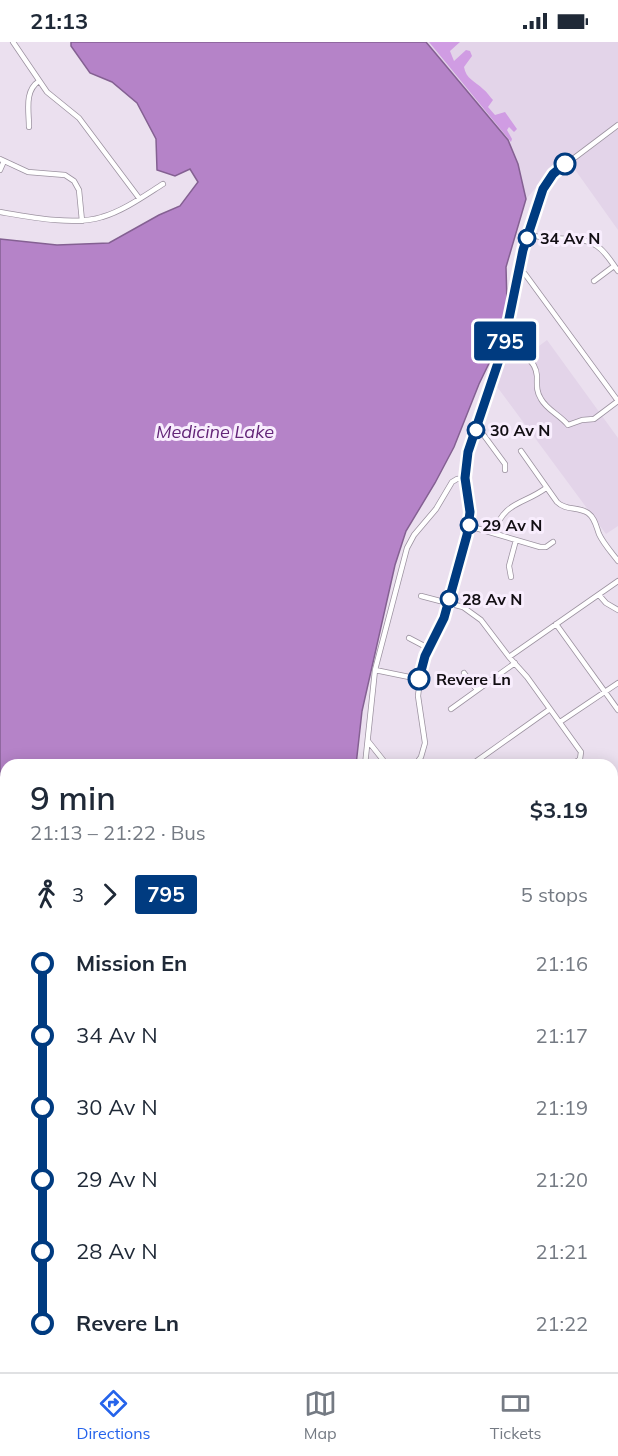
<!DOCTYPE html>
<html lang="en">
<head>
<meta charset="utf-8">
<style>
  body { margin:0; font-family:Mulish,sans-serif; background:#f6f6f7; color:#1f2937; height:100vh; display:flex; flex-direction:column; font-size:22px; white-space:nowrap }
  * { box-sizing:border-box; margin:0 }
  p { font-size:20px; color:#747a83 }
  .icon { flex:none; width:33px; height:33px; fill:none; stroke:currentColor; stroke-width:2; stroke-linecap:round; stroke-linejoin:round }
  .map { position:relative; flex:1; overflow:hidden }
  .details { position:absolute; left:0px; top:717px; width:618px; height:614px; display:flex; flex-direction:column; background:#fff; border-radius:18px 18px 0 0; box-shadow:0 3px 15px #0003 }
  .details>* { flex:none }
  .badge { padding:0 12px; border-radius:4px; font-size:21px; line-height:39px }
  .map>.badge { position:absolute; translate:-50% -50%; box-shadow:0 0 0 3px #fff }
  .legs { display:flex; align-items:center; gap:9px; height:66px; padding:0 30px; font-size:20px }
  .legs p { margin-inline-start:auto }
  .summary { display:flex; align-items:center; justify-content:space-between; height:102px; padding:0 30px }
  h1 { font-size:33px; font-weight:600; line-height:45px }
  ul { padding:0 30px; list-style:none }
  li { display:flex; align-items:center; gap:21px; height:72px; font-size:22px }
  li i { display:grid; place-items:center; width:9px; height:100%; margin:0 8px; background:currentColor }
  li i::after { content:''; width:15px; height:15px; margin:-8px; border:4px solid; border-radius:50%; background:#fff }
  li p { margin-inline-start:auto }
  li:first-child i { background:linear-gradient(#0000 50%,currentColor 0) }
  li:last-child i { background:linear-gradient(currentColor 50%,#0000 0) }
  .status { display:flex; justify-content:space-between; align-items:center; height:42px; padding:0 30px; background:#fff; direction:ltr }
  .status svg { height:16px; fill:currentColor }
  .dock { display:flex; justify-content:space-around; align-items:center; height:84px; border-top:2px solid #e0e1e3; background:#fff; font-size:16px; color:#747a83 }
  .dock a { display:grid; justify-items:center; gap:3px }
  .dock .on { color:#2563eb }
  .map>svg:first-child { display:block }
  .built { fill:#e3d4e9 }
  .green { fill:#cca7db }
  .forest { fill:#d09ce3 }
  .water { fill:#b583c8; stroke:#846092; stroke-width:1.5 }
  .lines { fill:none; stroke-linecap:round; stroke-linejoin:round }
  .minor-casing { stroke:#9c92a0; stroke-width:6 }
  .highway-casing { stroke:#9673a3; stroke-width:9 }
  .minor { stroke:#fff; stroke-width:4.5 }
  .highway { stroke:#ddaaf0; stroke-width:8 }
  .rail { stroke:#877f8a; stroke-width:1.5; stroke-dasharray:3 6; stroke-linecap:butt }
  .line-1-casing { stroke:#fff; stroke-width:14 }
  .line-1 { stroke:#003b80; stroke-width:9 }
  .stop-1-dot { fill:#fff; stroke:#003b80; stroke-width:3 }
  .labels { text-anchor:middle; stroke-width:6; stroke-linejoin:round; paint-order:stroke }
  .stop-label { font-size:16px; font-weight:bold; fill:#120e13; stroke:#f8edfd; text-anchor:start }
  .water-label { font-size:18px; font-style:italic; fill:#632578; stroke:#f8edfd }
</style>
</head>
<body>
<div class="status"><b>21:13</b><svg viewBox="0 0 49 12"><path d="M0 12V9h3v3zM5 12V6h3v6zM10 12V3h3v9zM15 12V0h3v12zM26 1h20v11H26zM47 4h2v5h-2z"/></svg></div>
<div class="map">
<svg width="618" height="1330" viewBox="0 0 618 1330">
  <rect width="100%" height="100%" fill="#ebe0ef"/>
  <path class="built" d="M 428,0 L 618,0 L 618,80 L 548,132 L 526,157 L 518,122 L 427,1 Z
    M 618,87 L 618,188 L 571,122 Z
    M 511,284 L 531,310 L 547,298 L 618,396 L 618,484 L 606,492 L 495,342 Z
    M 0,1134 L 6,1134 L 6,1292 L 0,1298 Z"/>
  <path class="green" d="M 132,1325 L 198,1325 L 202,1330 L 136,1330 Z
    M 316,1325 L 485,1324 L 489,1330 L 309,1330 Z"/>
  <path class="forest" d="M 429,0 L 460,0 L 450,9 L 454,19 L 466,8 L 470,9 L 472,14 L 464,25 C 466,37 475,39 483,47 C 487,50 490,55 493,58 L 488,65 L 495,73 L 505,70 L 517,87 L 514,90 L 509,85 L 507,88 L 512,97 L 511,100 Z"/>
  <path class="water" d="M 71,0 L 426,0 L 508,98 L 518,122 L 526,157 L 506,225 L 507,261 L 495,309 L 479,342 L 454,405 L 435,441 L 406,489 L 395,523 L 362,669 L 356,723 L 6,723 L 6,1088 L 0,1086 L 0,197 L 57,203 L 109,201 L 159,173 L 180,164 L 198,140 L 190,127 L 175,134 L 157,128 L 156,97 L 137,61 L 112,40 L 90,31 L 71,4 Z"/>
  <g class="lines">
    <defs>
      <path id="minor" d="M 13,0 L 47,50 L 79,76 L 139,156
        M 29,85 C 29,69 24,49 39,39
        M 0,117 L 28,130 L 65,133 L 74,139 L 79,148 L 82,179
        M 0,128 L 4,119
        M 0,170 C 29,175 74,184 102,175 C 123,169 144,154 163,142
        M 528,192 C 550,201 577,191 597,204 C 606,210 612,221 618,229
        M 594,239 L 614,224
        M 503,306 C 518,311 535,314 537,334 C 537,343 536,349 541,357 C 547,368 560,373 568,383 L 582,378 L 594,377 L 618,359 L 525,232 L 519,229
        M 477,384 L 505,422 L 505,428
        M 521,409 L 557,460 C 566,469 578,464 588,471 C 595,476 596,484 599,492 C 603,501 612,511 618,519
        M 469,484 L 540,505 L 546,505 L 553,500
        M 494,491 C 504,459 523,463 546,446
        M 511,535 L 509,524 L 516,498
        M 599,553 L 606,561 L 618,568
        M 421,554 L 463,565 L 481,578 L 509,615 L 527,635 L 581,710 L 580,717 L 572,723
        M 556,582 L 618,668
        M 409,596 L 428,606
        M 509,615 L 618,539
        M 375,628 L 419,637
        M 464,631 L 477,648
        M 451,667 L 515,621
        M 560,680 L 618,641
        M 368,699 L 387,723
        M 365,723 L 375,628 L 407,506 L 414,493 L 436,467 L 452,440 L 457,437 L 465,436
        M 415,723 L 421,715 L 425,701 L 418,654 L 421,629 L 428,606 L 444,576 L 469,486 L 470,470 L 465,436 L 468,410 L 503,306 L 521,218 L 540,152 L 553,132 L 618,83
        M 471,723 L 550,667
        M 612,777 L 618,787
        M 612,824 L 618,818
        M 612,999 L 618,995
        M 612,1039 L 618,1047
        M 612,1103 L 618,1098
        M 0,1109 L 6,1109
        M 612,1120 L 618,1129
        M 612,1172 L 618,1168
        M 612,1187 L 618,1195
        M 612,1232 L 618,1229
        M 612,1290 L 618,1283
        M 0,1303 L 6,1301
        M 109,1324 L 112,1330
        M 201,1324 L 204,1330
        M 509,1324 L 513,1330
        M 610,1324 L 614,1330
        M 48,1330 L 57,1324
        M 90,1330 L 97,1324
        M 229,1330 L 237,1324
        M 300,1330 L 301,1324
        M 551,1330 L 561,1324"/>
      <path id="highway" d="M 612,873 L 618,869
        M 612,882 L 618,878
        M 612,897 L 618,892
        M 4,1297 L 6,1295
        M 4,1330 L 11,1324
        M 45,1330 L 48,1324"/>
    </defs>
    <use href="#minor" class="minor-casing"/>
    <use href="#highway" class="highway-casing"/>
    <use href="#minor" class="minor"/>
    <use href="#highway" class="highway"/>
    <path class="rail" d="M 0,1131 L 6,1132"/>
  </g>
  <g class="lines">
    <defs>
      <path id="line-1" d="M 419,637 L 425,614 L 444,576 L 467,493 L 470,470 L 465,436 L 468,410 L 503,306 L 523,208 L 543,147 L 553,132 L 565,122"/>
    </defs>
    <use href="#line-1" class="line-1-casing"/>
    <use href="#line-1" class="line-1"/>
  </g>
  <g class="stop-1-dot">
    <circle cx="565" cy="122" r="10"/>
    <circle cx="527" cy="196" r="8"/>
    <circle cx="476" cy="388" r="8"/>
    <circle cx="469" cy="483" r="8"/>
    <circle cx="449" cy="557" r="8"/>
    <circle cx="419" cy="637" r="10"/>
  </g>
  <g class="labels">
    <g class="stop-label">
      <text x="540" y="202">34 Av N</text>
      <text x="490" y="394">30 Av N</text>
      <text x="482" y="489">29 Av N</text>
      <text x="462" y="563">28 Av N</text>
      <text x="436" y="643">Revere Ln</text>
    </g>
    <g class="water-label">
      <text x="215" y="396">Medicine Lake</text>
    </g>
  </g>
</svg>
<b class="badge" style="left:505px;top:299px;background:#003b80;color:#fff">795</b>
<section class="details">
<div class="summary"><div><h1>9 min</h1><p>21:13 – 21:22 · Bus</p></div><b>$3.19</b></div>
<div class="legs"><svg class="icon" aria-label="walk" viewBox="0 0 24 24"><circle cx="13" cy="4" r="2"/><path d="M13 8l-2 6 4 7M11 14l-3 7M7 12l3-4h3l4 4"/></svg>3<svg class="icon" aria-label="forward" viewBox="0 0 24 24"><path d="M9 5l7 7-7 7"/></svg><b class="badge" style="background:#003b80;color:#fff">795</b><p>5 stops</p></div>
<ul>
<li><i style="color:#003b80"></i><b>Mission En</b><p>21:16</p></li>
<li><i style="color:#003b80"></i><span>34 Av N</span><p>21:17</p></li>
<li><i style="color:#003b80"></i><span>30 Av N</span><p>21:19</p></li>
<li><i style="color:#003b80"></i><span>29 Av N</span><p>21:20</p></li>
<li><i style="color:#003b80"></i><span>28 Av N</span><p>21:21</p></li>
<li><i style="color:#003b80"></i><b>Revere Ln</b><p>21:22</p></li>
</ul>
</section>
</div>
<nav class="dock">
<a class="on"><svg class="icon" aria-label="directions" viewBox="0 0 24 24"><path d="M12 3l9 9-9 9-9-9zM9 14v-3h6M13 9l2 2-2 2"/></svg>Directions</a>
<a><svg class="icon" aria-label="map" viewBox="0 0 24 24"><path d="M3 6l6-2 6 2 6-2v14l-6 2-6-2-6 2zM9 4v14M15 6v14"/></svg>Map</a>
<a><svg class="icon" aria-label="tickets" viewBox="0 0 24 24"><path d="M3 7h18v10H3zM15 7v10"/></svg>Tickets</a>
</nav>
</body>
</html>
